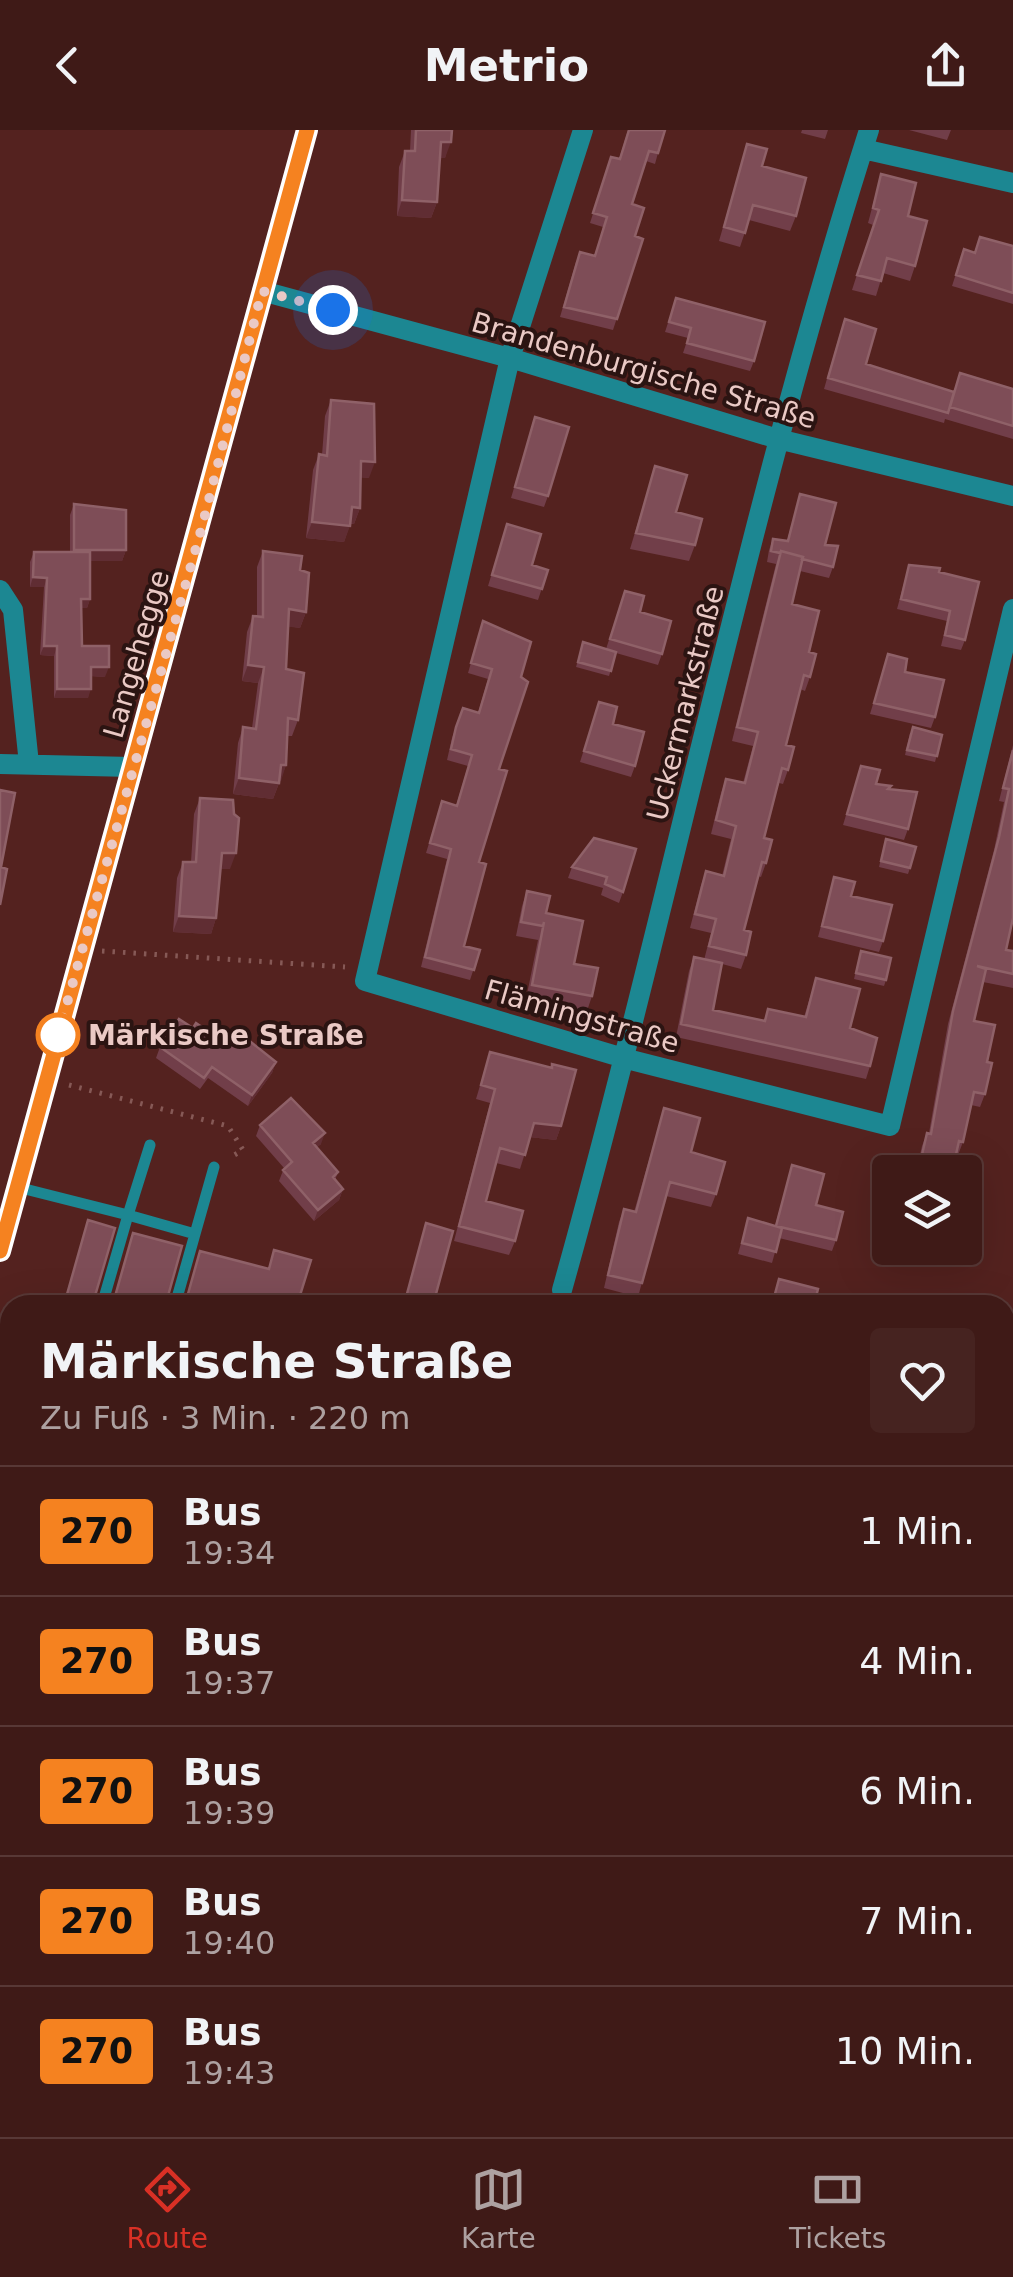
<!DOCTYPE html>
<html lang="de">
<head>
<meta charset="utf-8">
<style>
  body { margin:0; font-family:"DejaVu Sans",sans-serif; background:#462320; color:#f1f3f6; height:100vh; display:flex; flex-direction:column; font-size:38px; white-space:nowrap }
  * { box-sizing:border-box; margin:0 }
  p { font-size:32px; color:#ada1a1 }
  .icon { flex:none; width:55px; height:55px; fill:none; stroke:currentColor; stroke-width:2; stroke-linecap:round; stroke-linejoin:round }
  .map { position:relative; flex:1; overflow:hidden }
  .details { position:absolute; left:0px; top:1165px; width:1015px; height:842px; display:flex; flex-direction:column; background:#3f1a17; border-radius:30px 30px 0 0; box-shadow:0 10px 40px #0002,0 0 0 2px #583836 }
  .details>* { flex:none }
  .badge { padding:0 20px; border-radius:8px; font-size:35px; line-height:65px }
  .controls { position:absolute; left:872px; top:1025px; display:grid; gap:20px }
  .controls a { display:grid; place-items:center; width:110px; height:110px; border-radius:10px; background:#3f1a17; box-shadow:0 10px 40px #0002,0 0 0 2px #583836; font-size:50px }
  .you { position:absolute; width:50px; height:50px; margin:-25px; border:8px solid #fff; border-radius:50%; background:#1a73e8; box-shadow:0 0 0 15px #1a73e833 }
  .map>.badge { position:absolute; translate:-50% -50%; box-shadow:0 0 0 5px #fff }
  .round { display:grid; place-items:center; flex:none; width:105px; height:105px; border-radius:10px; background:#462320 }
  .overview { display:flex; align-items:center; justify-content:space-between; height:170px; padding:0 40px }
  h1 { font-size:48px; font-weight:700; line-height:75px }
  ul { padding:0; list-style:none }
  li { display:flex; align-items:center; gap:30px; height:130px; padding:0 40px; border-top:2px solid #583836 }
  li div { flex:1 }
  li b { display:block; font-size:38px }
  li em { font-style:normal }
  li .badge { min-width:110px; font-weight:700; text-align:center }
  header { display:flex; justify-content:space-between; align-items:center; height:130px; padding:0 40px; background:#3f1a17; font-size:45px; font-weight:700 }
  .dock { display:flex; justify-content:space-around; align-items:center; height:140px; border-top:2px solid #583836; background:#3f1a17; font-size:28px; color:#ada1a1 }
  .dock a { display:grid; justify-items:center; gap:5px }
  .dock .on { color:#d93025 }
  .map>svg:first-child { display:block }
  .forest { fill:#81672a }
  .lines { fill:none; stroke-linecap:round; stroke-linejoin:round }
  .stream { stroke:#020057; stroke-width:8 }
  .path { stroke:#865956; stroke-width:5; stroke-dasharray:2.5 8; stroke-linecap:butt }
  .lane { stroke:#1c8792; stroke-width:11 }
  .street { stroke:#1c8792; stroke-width:20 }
  .secondary { stroke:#2bb1bf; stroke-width:20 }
  .wall { fill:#713e49 }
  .shaded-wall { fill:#602d33 }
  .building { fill:#7e4d57; stroke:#8f6168; stroke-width:2.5 }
  .line-casing { stroke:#fff; stroke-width:22 }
  .line { stroke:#f58220; stroke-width:15 }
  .walk { stroke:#eac9c5; stroke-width:10; stroke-dasharray:0 18 }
  .stop-dot { fill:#fff; stroke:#f58220; stroke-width:5 }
  .labels { text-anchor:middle; stroke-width:8; stroke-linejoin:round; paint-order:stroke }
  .street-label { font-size:28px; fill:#eac9c5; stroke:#2b1412 }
  .stop-label { font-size:28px; font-weight:bold; fill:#eac9c5; stroke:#2b1412; text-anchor:start }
</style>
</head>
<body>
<header><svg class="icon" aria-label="back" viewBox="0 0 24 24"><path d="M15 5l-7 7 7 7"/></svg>Metrio<svg class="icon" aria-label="share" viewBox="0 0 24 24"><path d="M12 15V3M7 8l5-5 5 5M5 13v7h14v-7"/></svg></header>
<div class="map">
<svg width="1013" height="2007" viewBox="0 0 1013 2007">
  <rect width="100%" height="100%" fill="#54221f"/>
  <path class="forest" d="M 1013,1691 L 1013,1977 L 1005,1995 L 1005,1706 Z
    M 876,1998 L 1004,1998 L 1000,2007 L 872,2007 Z"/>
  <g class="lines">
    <path class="stream" d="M 1005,1977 L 1013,1961
      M 990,2007 L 995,1998"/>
    <path class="path" d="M 102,821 L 345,837
      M 69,955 L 228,996 L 243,1020 L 229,1028
      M 1005,1359 L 1013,1360
      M 1005,1758 L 1013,1740
      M 0,1842 L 10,1844
      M 913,2007 L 919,1998"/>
    <path class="lane" d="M 17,1057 L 128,1085 L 150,1015
      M 102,1175 L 128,1085 L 195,1104 L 214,1037
      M 175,1175 L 195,1104"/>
    <path class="street" d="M 583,0 L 510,228 L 365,851 L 627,929 L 890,996 L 1013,479
      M 863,19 L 1013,53
      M 262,161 L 510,228 L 778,309 L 1013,366
      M 0,460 L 13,480 L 29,634
      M 0,634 L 132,637
      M 562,1160 C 670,775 747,381 869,0
      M 0,1282 L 10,1284
      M 96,2007 L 98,1998
      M 419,2007 L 421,1998
      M 588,2007 L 590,1998"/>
    <path class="secondary" d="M 0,1121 L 307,0"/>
  </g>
  <path class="wall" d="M 411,0 L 452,0 L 445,28 L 440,28 L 437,72 L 431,88 L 397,86 L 399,37 L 405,21 L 410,21 Z
    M 628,0 L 658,23 L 655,34 L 646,31 L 632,74 L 635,106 L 643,109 L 613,200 L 560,187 L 576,132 L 595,126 L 603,97 L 590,93 L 611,27 L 619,29 Z
    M 802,0 L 828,0 L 825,9 L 801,3 Z
    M 909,0 L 951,0 L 947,10 Z
    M 747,14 L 796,86 L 790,101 L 749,90 L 740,117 L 719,111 Z
    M 881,44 L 908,86 L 915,136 L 910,151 L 883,143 L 876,166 L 852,160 L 873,95 L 868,93 Z
    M 1013,116 L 1013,174 L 952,156 L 964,119 L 975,123 Z
    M 676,168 L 754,231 L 750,241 L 683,223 L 688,208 L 665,202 Z
    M 841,200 L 866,234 L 953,261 L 1013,259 L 1013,309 L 945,289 L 944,293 L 824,259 Z
    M 331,270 L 369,348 L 360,347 L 360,378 L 354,394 L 350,394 L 344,412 L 306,408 L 313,340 L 319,324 L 322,325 L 325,286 Z
    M 535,287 L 548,366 L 544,377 L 511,368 Z
    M 655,336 L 676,382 L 695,415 L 689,431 L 630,419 Z
    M 800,364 L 825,415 L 833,437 L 829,448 L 800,441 L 792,474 L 809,522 L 810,547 L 805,561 L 800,559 L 786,615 L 788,640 L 783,654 L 779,653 L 764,708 L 766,733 L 761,747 L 758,746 L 744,800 L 746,825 L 741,839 L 722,834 L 713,880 L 764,890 L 768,879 L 804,887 L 816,848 L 850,898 L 870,936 L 866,949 L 676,907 L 689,841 L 694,827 L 704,830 L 711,803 L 690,798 L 701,755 L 706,741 L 722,746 L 731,709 L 711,704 L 721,663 L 726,649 L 743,653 L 753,616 L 732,611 L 776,434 L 767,432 L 769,420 L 773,409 L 787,411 Z
    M 74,374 L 126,420 L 122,431 L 90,431 L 90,469 L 87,478 L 81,478 L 82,516 L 105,547 L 91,546 L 88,568 L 54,568 L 54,526 L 40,525 L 44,457 L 30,457 L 30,432 L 34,422 L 70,422 L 70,385 Z
    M 507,394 L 532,435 L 548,440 L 538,470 L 488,456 Z
    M 263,421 L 300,440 L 306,482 L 300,498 L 288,496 L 286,539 L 298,590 L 292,606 L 288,606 L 286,635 L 273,669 L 233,664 L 238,613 L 243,597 L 252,598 L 258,553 L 242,551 L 247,502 L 253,486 L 257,487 L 257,437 Z
    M 909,435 L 939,442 L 965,510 L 961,520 L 941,516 L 947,491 L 897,479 Z
    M 625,461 L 640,482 L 662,524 L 658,535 L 616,523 L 609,546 L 576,537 L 583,512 L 606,519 Z
    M 483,491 L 521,547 L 479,732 L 464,816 L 480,820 L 470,850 L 421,837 L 447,729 L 426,723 L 442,671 L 456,676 L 468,636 L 447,630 L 452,608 L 463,578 L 478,583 L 488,549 L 468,543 Z
    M 888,524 L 905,542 L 935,587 L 931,598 L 870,584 Z
    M 599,572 L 613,594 L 635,636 L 631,647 L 580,632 Z
    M 910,603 L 942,605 L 935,632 L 905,625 Z
    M 1013,615 L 1013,788 L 1006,820 L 1013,821 L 1013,858 L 983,852 L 974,891 L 987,932 L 985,964 L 980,977 L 971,975 L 963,1012 L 958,1025 L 956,1025 L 952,1042 L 916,1042 L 922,1016 L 927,1003 L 929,1003 L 948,894 L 994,720 L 1004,672 L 999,671 Z
    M 861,636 L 876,654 L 889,659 L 908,699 L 904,710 L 843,695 Z
    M 200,668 L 230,739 L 221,739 L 216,788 L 211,804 L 173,802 L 177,748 L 183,732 L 191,732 L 194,684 Z
    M 594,708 L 623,762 L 619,773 L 601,765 L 603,758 L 568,748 L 572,737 Z
    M 884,715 L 910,738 L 908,744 L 879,737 Z
    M 834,747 L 851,766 L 883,811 L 879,822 L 818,807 Z
    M 527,761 L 546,783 L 592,866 L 587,881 L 526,869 L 538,810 L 516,806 L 522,776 Z
    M 859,827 L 886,850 L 884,856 L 854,849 Z
    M 193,898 L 228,915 L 276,932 L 272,943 L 248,976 L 208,948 L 200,959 L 156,928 L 160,917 Z
    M 490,922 L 550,938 L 552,934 L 561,996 L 556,1010 L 530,1007 L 520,1039 L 496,1033 L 486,1071 L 515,1111 L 509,1125 L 454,1111 L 490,973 L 476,969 Z
    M 664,978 L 716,1064 L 711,1077 L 666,1066 L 638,1167 L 604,1158 L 619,1092 L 624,1079 L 634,1082 Z
    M 260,995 L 321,1014 L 317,1017 L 338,1042 L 335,1050 L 343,1059 L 339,1070 L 314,1091 L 279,1051 L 284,1038 L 256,1006 Z
    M 792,1035 L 836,1110 L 832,1121 L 779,1108 L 772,1133 L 738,1124 L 748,1088 L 775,1096 Z
    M 881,1050 L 890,1052 L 890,1091 L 871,1088 Z
    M 1005,1273 L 1013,1275 L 1013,1319 L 1005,1318 Z
    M 10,1335 L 10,1494 L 0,1491 L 0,1367 Z
    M 1005,1423 L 1013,1426 L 1013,1461 L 1005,1458 Z
    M 10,1510 L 10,1601 L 0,1599 L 0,1551 L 4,1525 Z
    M 10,1852 L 10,1998 L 2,1895 Z"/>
  <path class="shaded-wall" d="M 441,12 L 451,12 L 445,28 L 435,28 Z
    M 402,70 L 437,72 L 431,88 L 397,86 Z
    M 361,331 L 375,332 L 369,348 L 355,347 Z
    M 352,377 L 360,378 L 354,394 L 346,393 Z
    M 312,392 L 350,396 L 344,412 L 306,408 Z
    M 74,420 L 126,420 L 122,431 L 70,431 Z
    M 33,447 L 47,448 L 44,457 L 30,457 Z
    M 81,469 L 90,469 L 87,478 L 78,478 Z
    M 289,479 L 306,482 L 300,498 L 283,496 Z
    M 44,516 L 57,516 L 54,526 L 40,525 Z
    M 248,535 L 264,537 L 258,553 L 242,551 Z
    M 91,537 L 109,537 L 105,547 L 88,546 Z
    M 57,559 L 91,559 L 88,568 L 54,568 Z
    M 281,635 L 286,635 L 281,651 L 275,651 Z
    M 239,648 L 279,653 L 273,669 L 233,664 Z
    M 222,723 L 236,723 L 230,739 L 216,739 Z
    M 179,786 L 216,788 L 211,804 L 173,802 Z
    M 276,932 L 272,943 L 248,976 L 252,965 Z
    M 534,993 L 561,996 L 556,1010 L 529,1007 Z
    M 325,1003 L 321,1014 L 309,1024 L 313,1013 Z
    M 343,1059 L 339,1070 L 314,1091 L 318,1080 Z
    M 459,1998 L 495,1998 L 492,2004 L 457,2003 Z"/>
  <path class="building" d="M 416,0 L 452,0 L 451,12 L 441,12 L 437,72 L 402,70 L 405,21 L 415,21 Z
    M 629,0 L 665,0 L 658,23 L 649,21 L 632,74 L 644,78 L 635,106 L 643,109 L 617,189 L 564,177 L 580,122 L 595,126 L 607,87 L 593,83 L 611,27 L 620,29 Z
    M 747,14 L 767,19 L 762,36 L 806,48 L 796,86 L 753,75 L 745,103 L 724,97 Z
    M 881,44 L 916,53 L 908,86 L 927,91 L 915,136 L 887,128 L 881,151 L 857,145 L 879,80 L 873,78 Z
    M 980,107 L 1013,116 L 1013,163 L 956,145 L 964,119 L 975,123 Z
    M 676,168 L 765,192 L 754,231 L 687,213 L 691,198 L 669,192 Z
    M 845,189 L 876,199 L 866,234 L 954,262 L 948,283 L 828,248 Z
    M 960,243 L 1013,259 L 1013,296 L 950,277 Z
    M 331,270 L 374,274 L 375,332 L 361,331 L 360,378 L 352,377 L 350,396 L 312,392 L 319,324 L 327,326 Z
    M 535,287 L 569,297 L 548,366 L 515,357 Z
    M 655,336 L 687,345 L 676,382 L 702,389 L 695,415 L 636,403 Z
    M 800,364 L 836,373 L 825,415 L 838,416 L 833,437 L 802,429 L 803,427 L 781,421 L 780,423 L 771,421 L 773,409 L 788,411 Z
    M 74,374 L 126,380 L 126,420 L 74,420 Z
    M 507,394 L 541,404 L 532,435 L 548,440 L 542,459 L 492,445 Z
    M 263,421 L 302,426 L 300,440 L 309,443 L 306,482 L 289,479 L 286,539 L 304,543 L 298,590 L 288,588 L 286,635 L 281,635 L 279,653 L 239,648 L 243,597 L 256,599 L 264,537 L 248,535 L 253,486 L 263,487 Z
    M 781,421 L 803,427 L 792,474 L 819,481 L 809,522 L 816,524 L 810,547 L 804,545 L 786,615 L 794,617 L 788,640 L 782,638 L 764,708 L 772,710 L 766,733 L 762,732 L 744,800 L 751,802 L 746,825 L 709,816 L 716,789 L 695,784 L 706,741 L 724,746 L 736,696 L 716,690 L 726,649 L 745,653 L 758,602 L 737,597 Z
    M 34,422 L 90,422 L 90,469 L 81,469 L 82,516 L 109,516 L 109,537 L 91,537 L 91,559 L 57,559 L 57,516 L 44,516 L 47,448 L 33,447 Z
    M 909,435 L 940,438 L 939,442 L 979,452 L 965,510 L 945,505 L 950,481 L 901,469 Z
    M 625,461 L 644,466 L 640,482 L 671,491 L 662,524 L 610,509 Z
    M 483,491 L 531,512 L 521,547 L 528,552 L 499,639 L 507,641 L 479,732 L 486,734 L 464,816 L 480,820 L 474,840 L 425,827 L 451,719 L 430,713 L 442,671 L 457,676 L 472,625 L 451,619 L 456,597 L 463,578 L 479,583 L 492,539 L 471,533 Z
    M 583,512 L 616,522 L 611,541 L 578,532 Z
    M 888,524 L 907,529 L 905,542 L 944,550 L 935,587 L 874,573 Z
    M 599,572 L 617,577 L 613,594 L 644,602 L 635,636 L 584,621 Z
    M 913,597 L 942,605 L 937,626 L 907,620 Z
    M 1013,620 L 1013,788 L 1006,820 L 1013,821 L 1013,844 L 977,836 L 986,839 L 974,891 L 995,895 L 987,932 L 992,933 L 985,964 L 974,962 L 963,1012 L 959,1011 L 952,1042 L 918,1042 L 927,1003 L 931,1004 L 953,881 L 999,707 L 1009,659 L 1003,658 Z
    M 861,636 L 880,640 L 876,654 L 891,656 L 888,659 L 917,662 L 908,699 L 847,684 Z
    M 0,660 L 15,663 L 1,737 L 7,739 L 0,775 Z
    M 200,668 L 233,670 L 234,684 L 239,688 L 236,723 L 222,723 L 216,788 L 179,786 L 183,732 L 196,732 Z
    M 594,708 L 636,719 L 623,762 L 605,754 L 607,747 L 572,737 Z
    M 886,709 L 916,717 L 910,738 L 881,731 Z
    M 834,747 L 855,752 L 851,766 L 892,775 L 883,811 L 822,796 Z
    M 527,761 L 550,766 L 546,783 L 583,791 L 574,834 L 598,838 L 592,866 L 532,855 L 544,792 L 543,796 L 521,792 Z
    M 861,821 L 891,828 L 886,850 L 856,843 Z
    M 694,827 L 722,833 L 713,880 L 765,891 L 768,879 L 806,887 L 816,848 L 860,859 L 850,898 L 877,908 L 870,936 L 681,894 Z
    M 179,889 L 193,898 L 196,893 L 228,915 L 237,901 L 276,932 L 252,965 L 212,937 L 204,948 L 160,917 Z
    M 490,922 L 552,938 L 552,934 L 576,940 L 561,996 L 534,993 L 525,1025 L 500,1018 L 486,1071 L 523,1081 L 515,1111 L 459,1096 L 495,959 L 481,955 Z
    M 291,968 L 325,1003 L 313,1013 L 338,1042 L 333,1047 L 343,1059 L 318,1080 L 283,1040 L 292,1032 L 260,995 Z
    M 664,978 L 700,988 L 691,1022 L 725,1032 L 716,1064 L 670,1052 L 642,1153 L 608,1145 L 624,1079 L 636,1082 Z
    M 792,1035 L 824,1044 L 816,1075 L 843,1082 L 836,1110 L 776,1096 Z
    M 881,1050 L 890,1052 L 890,1077 L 876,1074 Z
    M 965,1068 L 971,1069 L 966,1090 L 965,1089 Z
    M 748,1088 L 782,1098 L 776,1122 L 742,1113 Z
    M 88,1090 L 115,1098 L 95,1166 L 102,1175 L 64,1175 Z
    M 426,1093 L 453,1101 L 433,1175 L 404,1175 Z
    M 133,1103 L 182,1116 L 168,1166 L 175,1175 L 106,1175 L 114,1170 Z
    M 274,1120 L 311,1130 L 297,1175 L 180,1175 L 186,1171 L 200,1121 L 269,1139 Z
    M 779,1149 L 818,1159 L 814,1175 L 772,1175 Z
    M 1005,1273 L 1013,1275 L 1013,1309 L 1005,1307 Z
    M 10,1338 L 10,1471 L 0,1468 L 0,1370 Z
    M 1005,1423 L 1013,1426 L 1013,1451 L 1005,1448 Z
    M 10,1510 L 10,1584 L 0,1582 L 0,1569 Z
    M 0,1689 L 6,1691 L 0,1705 Z
    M 10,1861 L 10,1998 L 18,1998 L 16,2007 L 0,2007 L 0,1894 L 4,1895 Z
    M 132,1998 L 166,1998 L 164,2007 L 130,2007 Z
    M 304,1998 L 334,1998 L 334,2007 L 304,2007 Z
    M 496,1998 L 525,1998 L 525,2007 L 496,2007 Z
    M 649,1998 L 683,1998 L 680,2005 L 687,2007 L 644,2007 Z"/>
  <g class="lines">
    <defs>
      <path id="line" d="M 0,1121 L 307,0"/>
    </defs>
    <use href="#line" class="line-casing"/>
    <use href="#line" class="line"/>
    <path class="walk" d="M 58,905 L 202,397 L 262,161 L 333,180"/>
  </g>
  <circle class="stop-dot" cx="58" cy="905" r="20"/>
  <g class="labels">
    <g class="street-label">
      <text transform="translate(644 240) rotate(16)" y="10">Brandenburgische Straße</text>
      <text transform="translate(136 524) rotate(-74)" y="10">Langehegge</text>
      <text transform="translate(685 573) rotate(-76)" y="10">Uckermarkstraße</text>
      <text transform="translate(582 886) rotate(16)" y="10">Flämingstraße</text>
    </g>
    <g class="stop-label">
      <text x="88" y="915">Märkische Straße</text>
    </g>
  </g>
</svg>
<div class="controls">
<a><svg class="icon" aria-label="layers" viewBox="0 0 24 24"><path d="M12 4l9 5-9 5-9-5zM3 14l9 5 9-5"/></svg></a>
</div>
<div class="you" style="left:333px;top:180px"></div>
<section class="details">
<div class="overview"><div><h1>Märkische Straße</h1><p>Zu Fuß · 3 Min. · 220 m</p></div><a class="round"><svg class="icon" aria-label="heart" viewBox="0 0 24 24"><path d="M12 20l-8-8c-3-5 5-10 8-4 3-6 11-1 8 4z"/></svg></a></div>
<ul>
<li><span class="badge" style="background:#f58220;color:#111">270</span><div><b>Bus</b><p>19:34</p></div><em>1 Min.</em></li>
<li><span class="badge" style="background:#f58220;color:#111">270</span><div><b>Bus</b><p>19:37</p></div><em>4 Min.</em></li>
<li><span class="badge" style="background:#f58220;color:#111">270</span><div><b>Bus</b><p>19:39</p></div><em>6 Min.</em></li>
<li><span class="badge" style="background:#f58220;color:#111">270</span><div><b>Bus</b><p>19:40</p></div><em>7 Min.</em></li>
<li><span class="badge" style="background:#f58220;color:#111">270</span><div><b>Bus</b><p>19:43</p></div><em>10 Min.</em></li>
</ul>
</section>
</div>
<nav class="dock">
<a class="on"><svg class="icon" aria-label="directions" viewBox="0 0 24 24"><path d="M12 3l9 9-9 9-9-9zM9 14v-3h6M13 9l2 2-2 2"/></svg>Route</a>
<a><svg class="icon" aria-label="map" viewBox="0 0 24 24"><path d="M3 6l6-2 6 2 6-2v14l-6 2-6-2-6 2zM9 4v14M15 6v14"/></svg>Karte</a>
<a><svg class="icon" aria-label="tickets" viewBox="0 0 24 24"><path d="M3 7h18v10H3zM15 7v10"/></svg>Tickets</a>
</nav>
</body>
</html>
